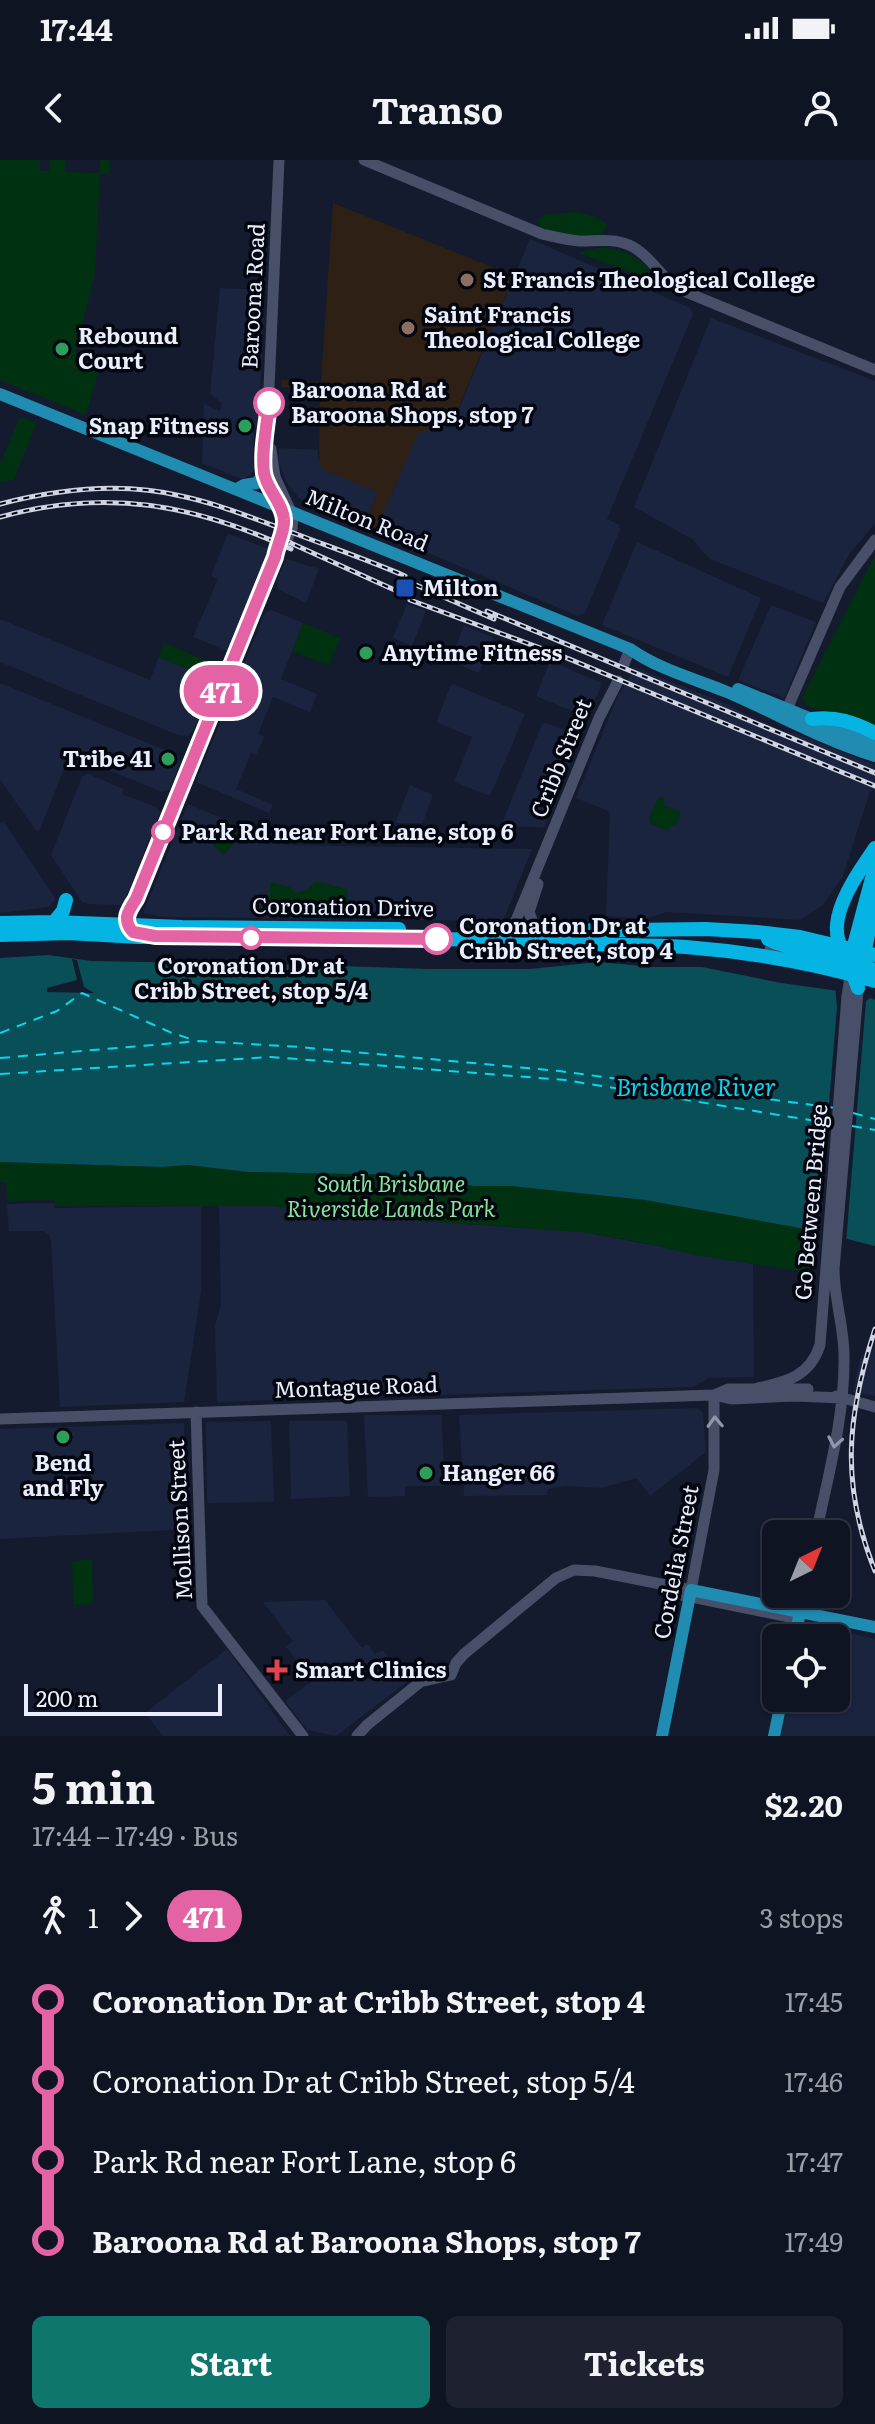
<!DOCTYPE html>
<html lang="en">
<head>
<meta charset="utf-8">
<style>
  body { margin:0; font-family:Literata,serif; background:#1d2130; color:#f1f3f6; height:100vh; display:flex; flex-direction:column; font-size:30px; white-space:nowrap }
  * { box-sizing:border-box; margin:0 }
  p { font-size:26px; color:#9b9ea6 }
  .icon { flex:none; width:44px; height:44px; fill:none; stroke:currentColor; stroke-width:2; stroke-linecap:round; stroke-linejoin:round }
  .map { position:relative; height:1576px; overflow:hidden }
  .drawer { display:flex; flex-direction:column; background:#0f1423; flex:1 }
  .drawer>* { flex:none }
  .badge { padding:0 16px; border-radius:26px; font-size:28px; line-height:52px }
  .needle { width:52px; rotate:43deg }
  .controls { position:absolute; left:762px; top:1360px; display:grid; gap:16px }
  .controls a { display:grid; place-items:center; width:88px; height:88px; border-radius:12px; background:#0f1423; box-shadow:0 2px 6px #0004,0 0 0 2px #2f3341; font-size:40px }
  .scale { position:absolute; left:24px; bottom:20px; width:198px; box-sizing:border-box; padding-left:8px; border:4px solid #e8eefd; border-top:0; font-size:22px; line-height:28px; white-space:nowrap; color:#e8eefd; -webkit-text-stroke:6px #04060f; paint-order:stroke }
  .map>.badge { position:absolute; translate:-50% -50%; box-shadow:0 0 0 4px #fff }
  .legs { display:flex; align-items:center; gap:12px; height:88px; padding:0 32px; font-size:26px }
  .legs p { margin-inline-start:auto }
  .headline { display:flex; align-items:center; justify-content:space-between; height:136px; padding:0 32px }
  h1 { font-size:44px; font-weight:700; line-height:60px }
  .button { display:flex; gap:16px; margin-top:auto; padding:16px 32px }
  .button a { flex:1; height:92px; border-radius:12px; background:#0f766e; color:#fff; font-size:32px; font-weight:700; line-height:92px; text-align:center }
  .button a+a { background:#1d2130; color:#f1f3f6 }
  ul { padding:0 32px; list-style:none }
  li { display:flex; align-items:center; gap:28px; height:80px; font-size:30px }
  li i { display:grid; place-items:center; width:12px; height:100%; margin:0 10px; background:currentColor }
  li i::after { content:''; width:20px; height:20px; margin:-10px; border:6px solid; border-radius:50%; background:#0f1423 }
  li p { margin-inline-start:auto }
  li:first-child i { background:linear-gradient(#0000 50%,currentColor 0) }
  li:last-child i { background:linear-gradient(currentColor 50%,#0000 0) }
  .status { display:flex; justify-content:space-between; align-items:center; height:56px; padding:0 40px; background:#0f1423; direction:ltr }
  .status svg { height:22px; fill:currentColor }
  header { display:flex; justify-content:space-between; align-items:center; height:104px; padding:0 32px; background:#0f1423; font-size:36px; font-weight:700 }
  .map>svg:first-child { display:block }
  .built { fill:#1b243e }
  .education { fill:#2e2014 }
  .green { fill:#003110 }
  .water { fill:#094f58 }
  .pier { fill:#141b2f }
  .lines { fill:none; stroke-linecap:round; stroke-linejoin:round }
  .ferry { stroke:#0ad6ed; stroke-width:2; stroke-dasharray:10 8; stroke-linecap:butt }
  .secondary { stroke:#475068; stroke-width:11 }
  .primary { stroke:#208cb2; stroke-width:12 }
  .highway { stroke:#06b4e4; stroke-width:14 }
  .rail-casing { stroke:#cfd5e4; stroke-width:5 }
  .rail { stroke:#04060f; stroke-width:2; stroke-dasharray:6; stroke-linecap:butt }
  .oneway { stroke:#8f97ab }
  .line-1-casing { stroke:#fff; stroke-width:18 }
  .line-1 { stroke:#e463a4; stroke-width:12 }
  .education-dot { fill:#8d6e63; stroke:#04060f; stroke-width:3 }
  .leisure-dot { fill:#2e9e5b; stroke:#04060f; stroke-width:3 }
  .stop-1-dot { fill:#fff; stroke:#e463a4; stroke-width:4 }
  .transit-dot { fill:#1a4fb4; stroke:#04060f; stroke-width:3 }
  .health-dot { fill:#e0444e; stroke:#04060f; stroke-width:3 }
  .labels { text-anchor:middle; stroke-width:7; stroke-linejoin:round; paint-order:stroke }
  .poi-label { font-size:22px; font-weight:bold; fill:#e8eefd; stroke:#04060f; text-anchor:start }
  .street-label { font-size:22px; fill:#e8eefd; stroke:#04060f }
  .stop-label { font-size:22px; font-weight:bold; fill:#e8eefd; stroke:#04060f; text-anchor:start }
  .park-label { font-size:22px; font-style:italic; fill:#86e399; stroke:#04060f }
  .water-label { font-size:24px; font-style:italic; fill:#0ad6ed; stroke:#04060f }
</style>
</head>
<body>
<div class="status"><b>17:44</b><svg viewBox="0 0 49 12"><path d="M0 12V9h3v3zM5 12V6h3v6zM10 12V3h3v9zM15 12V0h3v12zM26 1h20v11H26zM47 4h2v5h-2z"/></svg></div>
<header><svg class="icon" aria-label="back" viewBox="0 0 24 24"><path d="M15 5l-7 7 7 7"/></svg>Transo<svg class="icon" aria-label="person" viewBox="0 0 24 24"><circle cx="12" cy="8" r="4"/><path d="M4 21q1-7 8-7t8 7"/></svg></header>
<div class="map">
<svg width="875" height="1576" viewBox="0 0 875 1576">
  <rect width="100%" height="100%" fill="#141b2f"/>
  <path class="built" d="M 530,79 L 690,148 L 693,154 L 607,359 L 619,365 L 620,370 L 585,453 L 578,456 L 376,371 L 418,272 L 455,258 Z
    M 220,128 L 265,130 L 258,267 L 254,268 L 253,303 L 255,310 L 250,315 L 242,319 L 202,303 L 204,244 L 220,251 L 222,243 L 210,234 Z
    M 711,158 L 875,221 L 875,364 L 850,393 L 823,443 L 710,399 L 692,379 L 634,347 Z
    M 279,288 L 318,290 L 318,299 L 378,332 L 363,368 L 319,351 L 299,338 L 287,323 L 279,302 Z
    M 228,374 L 272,390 L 231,492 L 193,477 L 218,419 L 211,415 Z
    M 637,382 L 761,438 L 728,517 L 602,465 Z
    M 286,399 L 319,409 L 306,443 L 278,429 L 277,420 Z
    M 407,444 L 426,451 L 412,486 L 393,478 Z
    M 771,445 L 816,462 L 784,538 L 738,520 Z
    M 271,450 L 303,463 L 281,519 L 317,534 L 310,552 L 273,537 L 258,574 L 264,577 L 256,595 L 251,593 L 236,629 L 273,645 L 269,653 L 196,622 L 265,453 Z
    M 0,459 L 150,520 L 159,497 L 214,520 L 194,569 L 188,576 L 178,575 L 0,502 Z
    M 464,465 L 494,478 L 479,513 L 450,501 Z
    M 550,501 L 602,523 L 592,548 L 588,553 L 579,554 L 536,536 Z
    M 634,507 L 722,542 L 767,565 L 789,574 L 792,572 L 875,605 L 875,629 L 870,631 L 843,716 L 822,746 L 800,760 L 666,752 L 645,759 L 606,756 L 610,652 L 576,638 L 619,533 L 621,533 Z
    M 0,523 L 177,595 L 180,603 L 170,629 L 162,632 L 70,594 L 40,669 L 36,671 L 0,619 Z
    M 453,524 L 525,554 L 490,636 L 454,622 L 472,577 L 436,562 L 450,527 Z
    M 546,563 L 578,575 L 580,579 L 544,667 L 501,666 L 542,564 Z
    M 88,614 L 124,629 L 122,634 L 156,647 L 160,652 L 125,740 L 120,745 L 89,744 L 82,742 L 51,695 L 82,617 Z
    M 410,625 L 433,635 L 424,659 L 422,663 L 395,663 Z
    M 188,644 L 285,685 L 532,689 L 503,761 L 164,757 L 143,753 Z
    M 4,662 L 54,736 L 55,740 L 48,747 L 0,753 L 0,663 Z
    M 54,1043 L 54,1048 L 201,1046 L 201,1132 L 184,1242 L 60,1247 L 51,1081 L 49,1074 L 43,1071 L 9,1071 L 7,1044 Z
    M 219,1045 L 274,1046 L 349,1056 L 582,1072 L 753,1104 L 754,1217 L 709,1218 L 693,1227 L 217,1242 L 215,1166 L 221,1144 Z
    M 875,1188 L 875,1236 L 853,1232 L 860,1199 Z
    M 697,1248 L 703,1253 L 706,1292 L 650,1336 L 637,1318 L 601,1328 L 565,1326 L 548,1329 L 547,1335 L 464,1336 L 459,1255 Z
    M 364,1255 L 442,1255 L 444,1326 L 405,1326 L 405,1336 L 368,1337 Z
    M 271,1261 L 274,1342 L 207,1343 L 206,1262 Z
    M 289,1261 L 347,1261 L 350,1336 L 291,1339 Z
    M 184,1263 L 188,1369 L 0,1379 L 0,1269 Z
    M 325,1440 L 362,1488 L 367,1484 L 375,1494 L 383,1490 L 407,1522 L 336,1576 L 307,1570 L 285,1541 L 312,1521 L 286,1487 L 293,1481 L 263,1442 Z
    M 814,1465 L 875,1479 L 875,1576 L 780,1576 L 788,1538 L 836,1538 L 836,1478 L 800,1478 L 804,1468 Z
    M 227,1489 L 290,1576 L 163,1576 L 145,1553 Z"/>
  <path class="education" d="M 333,43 L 514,116 L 454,258 L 418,273 L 376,371 L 363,368 L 378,332 L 324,310 L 319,304 L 320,229 L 282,227 L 282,220 L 321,222 Z"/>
  <path class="green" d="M 0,0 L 40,0 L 40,11 L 49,11 L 50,0 L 65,0 L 65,12 L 99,13 L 100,0 L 110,0 L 109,14 L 100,14 L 95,113 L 74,199 L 100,207 L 86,255 L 0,220 Z
    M 578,52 L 600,59 L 608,65 L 600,76 L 568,77 L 540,67 L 538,60 L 546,54 Z
    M 598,88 C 622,88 637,95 652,113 L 651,119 L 578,93 Z
    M 22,257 L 37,262 L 14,320 L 0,322 L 0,304 L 19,259 Z
    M 875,395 L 875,571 L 841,556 L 807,546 L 802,538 Z
    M 303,463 L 340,478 L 329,506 L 292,491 Z
    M 164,483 L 220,506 L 214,520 L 159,497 Z
    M 659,636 L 664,638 L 664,645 L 681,652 L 675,667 L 670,665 L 668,671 L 651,664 L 649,658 Z
    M 230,661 L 243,672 L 224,695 L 212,684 Z
    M 270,722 L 290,727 L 294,733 L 306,730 L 315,722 C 326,722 335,727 347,729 L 349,758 L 270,757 Z
    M 0,1002 L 162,1007 L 188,1005 L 248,1012 L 402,1015 L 474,1026 L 511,1026 L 645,1040 L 816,1071 L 813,1113 L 696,1095 L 635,1081 L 582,1072 L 349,1056 L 274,1046 L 55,1046 L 54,1040 L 7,1041 L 6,1022 L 0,1022 Z
    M 92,1399 L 93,1444 L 73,1445 L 72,1401 Z"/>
  <path class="water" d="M 49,795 L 91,801 L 311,805 L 428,809 L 530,809 L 599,802 L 653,807 L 702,807 L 781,823 L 861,834 L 875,840 L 875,1086 L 816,1071 L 645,1040 L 511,1026 L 474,1026 L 402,1015 L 248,1012 L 188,1005 L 162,1007 L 0,1002 L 0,798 Z"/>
  <path class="pier" d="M 72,799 L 77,800 L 84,827 L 94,833 L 47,832 L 47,828 L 77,820 Z
    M 835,827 L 862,830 L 875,835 L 866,841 L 846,1083 L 818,1076 L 837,847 Z"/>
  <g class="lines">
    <path class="ferry" d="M 0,873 L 57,851 L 82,833 L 172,873 L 194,880
      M 0,898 L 199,881 L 300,887 L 559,911 L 835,948
      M 0,914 L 271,897 L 565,920 L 834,964
      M 853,953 L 875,959
      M 852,966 L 875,970"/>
    <path class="secondary" d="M 364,0 L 542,74 C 555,77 567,80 579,81 C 596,81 613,78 629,85 C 650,94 661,119 681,130 L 875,210
      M 271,289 L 275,317 L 293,356 L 292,369 L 284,385
      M 624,504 L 630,489
      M 784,556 L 840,427 L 875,380
      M 131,770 L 126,758 L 136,739 L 275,397 L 284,360 L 264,313 L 264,288 L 267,273 L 279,0
      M 536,771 L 529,752 L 538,724
      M 508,780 L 599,558 L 618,521
      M 770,789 L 793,796
      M 758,1228 C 787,1222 810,1216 820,1185 L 847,836 L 851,812
      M 714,1235 L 728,1229 L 808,1229
      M 836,1236 L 875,1247
      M 196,1252 L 202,1446 L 303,1576
      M 0,1259 L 714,1235 L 731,1239 L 794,1236 L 842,1238
      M 816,1374 C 828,1316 845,1256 844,1196 C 844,1166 834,1139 834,1109 L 859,820
      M 682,1435 L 799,1459
      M 800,1452 L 804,1434
      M 424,1521 L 451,1515 L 456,1503 L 464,1494 L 556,1418 L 574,1410 L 595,1411 L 691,1430 L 714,1310 L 714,1235
      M 357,1576 L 367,1565 L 434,1511 L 446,1510 L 451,1515"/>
    <path class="primary" d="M 0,234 L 630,489 C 658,509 695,519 727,532 C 776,553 823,580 875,596
      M 237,329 L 244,325 L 257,323 L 264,313
      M 738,529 L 875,585
      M 795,1478 L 800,1452
      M 662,1576 L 691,1430 L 875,1467
      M 774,1576 L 782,1538"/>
    <path class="highway" d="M 812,559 C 836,556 854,562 875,573
      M 875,688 C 849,726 804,788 875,810
      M 54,762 L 63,751 L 66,740
      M 0,763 L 54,762 L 182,767 L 399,769
      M 544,771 L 706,769 L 757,772 L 800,777 L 875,795
      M 0,775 L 68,773 L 139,777 L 556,780 C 599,787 643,784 686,787 C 751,792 813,803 875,821
      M 768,779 C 801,797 845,782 858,828
      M 853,789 L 875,707
      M 865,790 L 875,739
      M 823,801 L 841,801 L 867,780"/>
    <defs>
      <path id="rail" d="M 0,344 C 58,329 123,322 181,336 C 219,344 255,359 291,372 C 330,387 368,400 405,416
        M 0,357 C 106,328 193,344 291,389
        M 284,380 L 399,432
        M 416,425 L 494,459
        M 410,440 L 562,496 L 875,626
        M 487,451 L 875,613
        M 875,1169 C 847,1256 840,1324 875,1411"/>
    </defs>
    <use href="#rail" class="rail-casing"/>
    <use href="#rail" class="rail"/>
  </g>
  <defs><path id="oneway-chevron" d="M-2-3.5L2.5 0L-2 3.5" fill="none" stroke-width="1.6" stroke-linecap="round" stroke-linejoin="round" transform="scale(2)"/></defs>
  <g class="oneway">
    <use href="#oneway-chevron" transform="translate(715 1262) rotate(-92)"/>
    <use href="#oneway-chevron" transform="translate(835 1282) rotate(100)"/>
  </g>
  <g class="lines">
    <defs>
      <path id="line-1" d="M 269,243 C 267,266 261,291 264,313 C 267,330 283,343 284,360 C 285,371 277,385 275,397 L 136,739 C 128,751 122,760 133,772 L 155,776 L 437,779"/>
    </defs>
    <use href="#line-1" class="line-1-casing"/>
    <use href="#line-1" class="line-1"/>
  </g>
  <g class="education-dot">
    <circle cx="467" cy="120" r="8"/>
    <circle cx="408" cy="168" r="8"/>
  </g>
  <g class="leisure-dot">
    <circle cx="62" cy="189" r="8"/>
    <circle cx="245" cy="266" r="8"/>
    <circle cx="366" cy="493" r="8"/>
    <circle cx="168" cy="599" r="8"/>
    <circle cx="63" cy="1277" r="8"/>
    <circle cx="426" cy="1313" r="8"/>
  </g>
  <g class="stop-1-dot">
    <circle cx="269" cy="243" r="14"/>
    <circle cx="163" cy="672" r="10"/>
    <circle cx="251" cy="778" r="10"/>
    <circle cx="437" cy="779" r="14"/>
  </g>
  <rect class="transit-dot" x="395" y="418" width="20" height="20" rx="4"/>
  <path class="health-dot" d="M273 1498h8v8h8v8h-8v8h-8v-8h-8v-8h8z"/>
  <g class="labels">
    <g class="poi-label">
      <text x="483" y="128">St Francis Theological College</text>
      <text x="424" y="163">Saint Francis<tspan x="424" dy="25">Theological College</tspan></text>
      <text x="78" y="184">Rebound<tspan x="78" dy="25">Court</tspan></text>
      <text x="229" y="274" text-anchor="end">Snap Fitness</text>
      <text x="423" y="436">Milton</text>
      <text x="382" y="501">Anytime Fitness</text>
      <text x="152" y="607" text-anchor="end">Tribe 41</text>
      <text x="63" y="1311" text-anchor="middle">Bend<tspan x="63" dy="25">and Fly</tspan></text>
      <text x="442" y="1321">Hanger 66</text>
      <text x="295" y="1518">Smart Clinics</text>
    </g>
    <g class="street-label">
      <text transform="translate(253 136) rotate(-87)" y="8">Baroona Road</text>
      <text transform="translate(367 360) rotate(22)" y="8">Milton Road</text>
      <text transform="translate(561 598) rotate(-68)" y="8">Cribb Street</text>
      <text transform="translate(343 747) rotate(1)" y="8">Coronation Drive</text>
      <text transform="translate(811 1042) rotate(-85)" y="8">Go Between Bridge</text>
      <text transform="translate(356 1227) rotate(-2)" y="8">Montague Road</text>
      <text transform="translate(180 1360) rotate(-93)" y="8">Mollison Street</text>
      <text transform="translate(676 1402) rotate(-79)" y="8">Cordelia Street</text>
    </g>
    <g class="stop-label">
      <text x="291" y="238">Baroona Rd at<tspan x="291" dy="25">Baroona Shops, stop 7</tspan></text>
      <text x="181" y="680">Park Rd near Fort Lane, stop 6</text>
      <text x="459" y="774">Coronation Dr at<tspan x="459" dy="25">Cribb Street, stop 4</tspan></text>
      <text x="251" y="814" text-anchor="middle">Coronation Dr at<tspan x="251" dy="25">Cribb Street, stop 5/4</tspan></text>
    </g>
    <g class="park-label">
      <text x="391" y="1032">South Brisbane<tspan x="391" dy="25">Riverside Lands Park</tspan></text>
    </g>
    <g class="water-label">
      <text x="696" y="936">Brisbane River</text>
    </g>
  </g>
</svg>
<div class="controls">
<a><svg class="needle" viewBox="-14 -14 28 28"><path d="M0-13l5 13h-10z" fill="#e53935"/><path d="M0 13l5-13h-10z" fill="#9b9ea6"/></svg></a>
<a><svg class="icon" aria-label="locate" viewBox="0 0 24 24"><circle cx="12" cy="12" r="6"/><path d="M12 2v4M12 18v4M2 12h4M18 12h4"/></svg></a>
</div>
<div class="scale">200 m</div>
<b class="badge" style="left:221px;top:531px;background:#e463a4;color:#fff">471</b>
</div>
<section class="drawer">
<div class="headline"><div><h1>5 min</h1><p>17:44 – 17:49 · Bus</p></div><b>$2.20</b></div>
<div class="legs"><svg class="icon" aria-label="walk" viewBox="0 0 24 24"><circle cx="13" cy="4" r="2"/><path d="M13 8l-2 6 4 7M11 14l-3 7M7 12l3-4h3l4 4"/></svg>1<svg class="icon" aria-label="forward" viewBox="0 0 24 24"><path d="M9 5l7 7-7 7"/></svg><b class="badge" style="background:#e463a4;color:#fff">471</b><p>3 stops</p></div>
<ul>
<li><i style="color:#e463a4"></i><b>Coronation Dr at Cribb Street, stop 4</b><p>17:45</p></li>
<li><i style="color:#e463a4"></i><span>Coronation Dr at Cribb Street, stop 5/4</span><p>17:46</p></li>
<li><i style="color:#e463a4"></i><span>Park Rd near Fort Lane, stop 6</span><p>17:47</p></li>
<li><i style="color:#e463a4"></i><b>Baroona Rd at Baroona Shops, stop 7</b><p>17:49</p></li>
</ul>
<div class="button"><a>Start</a><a>Tickets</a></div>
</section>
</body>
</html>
